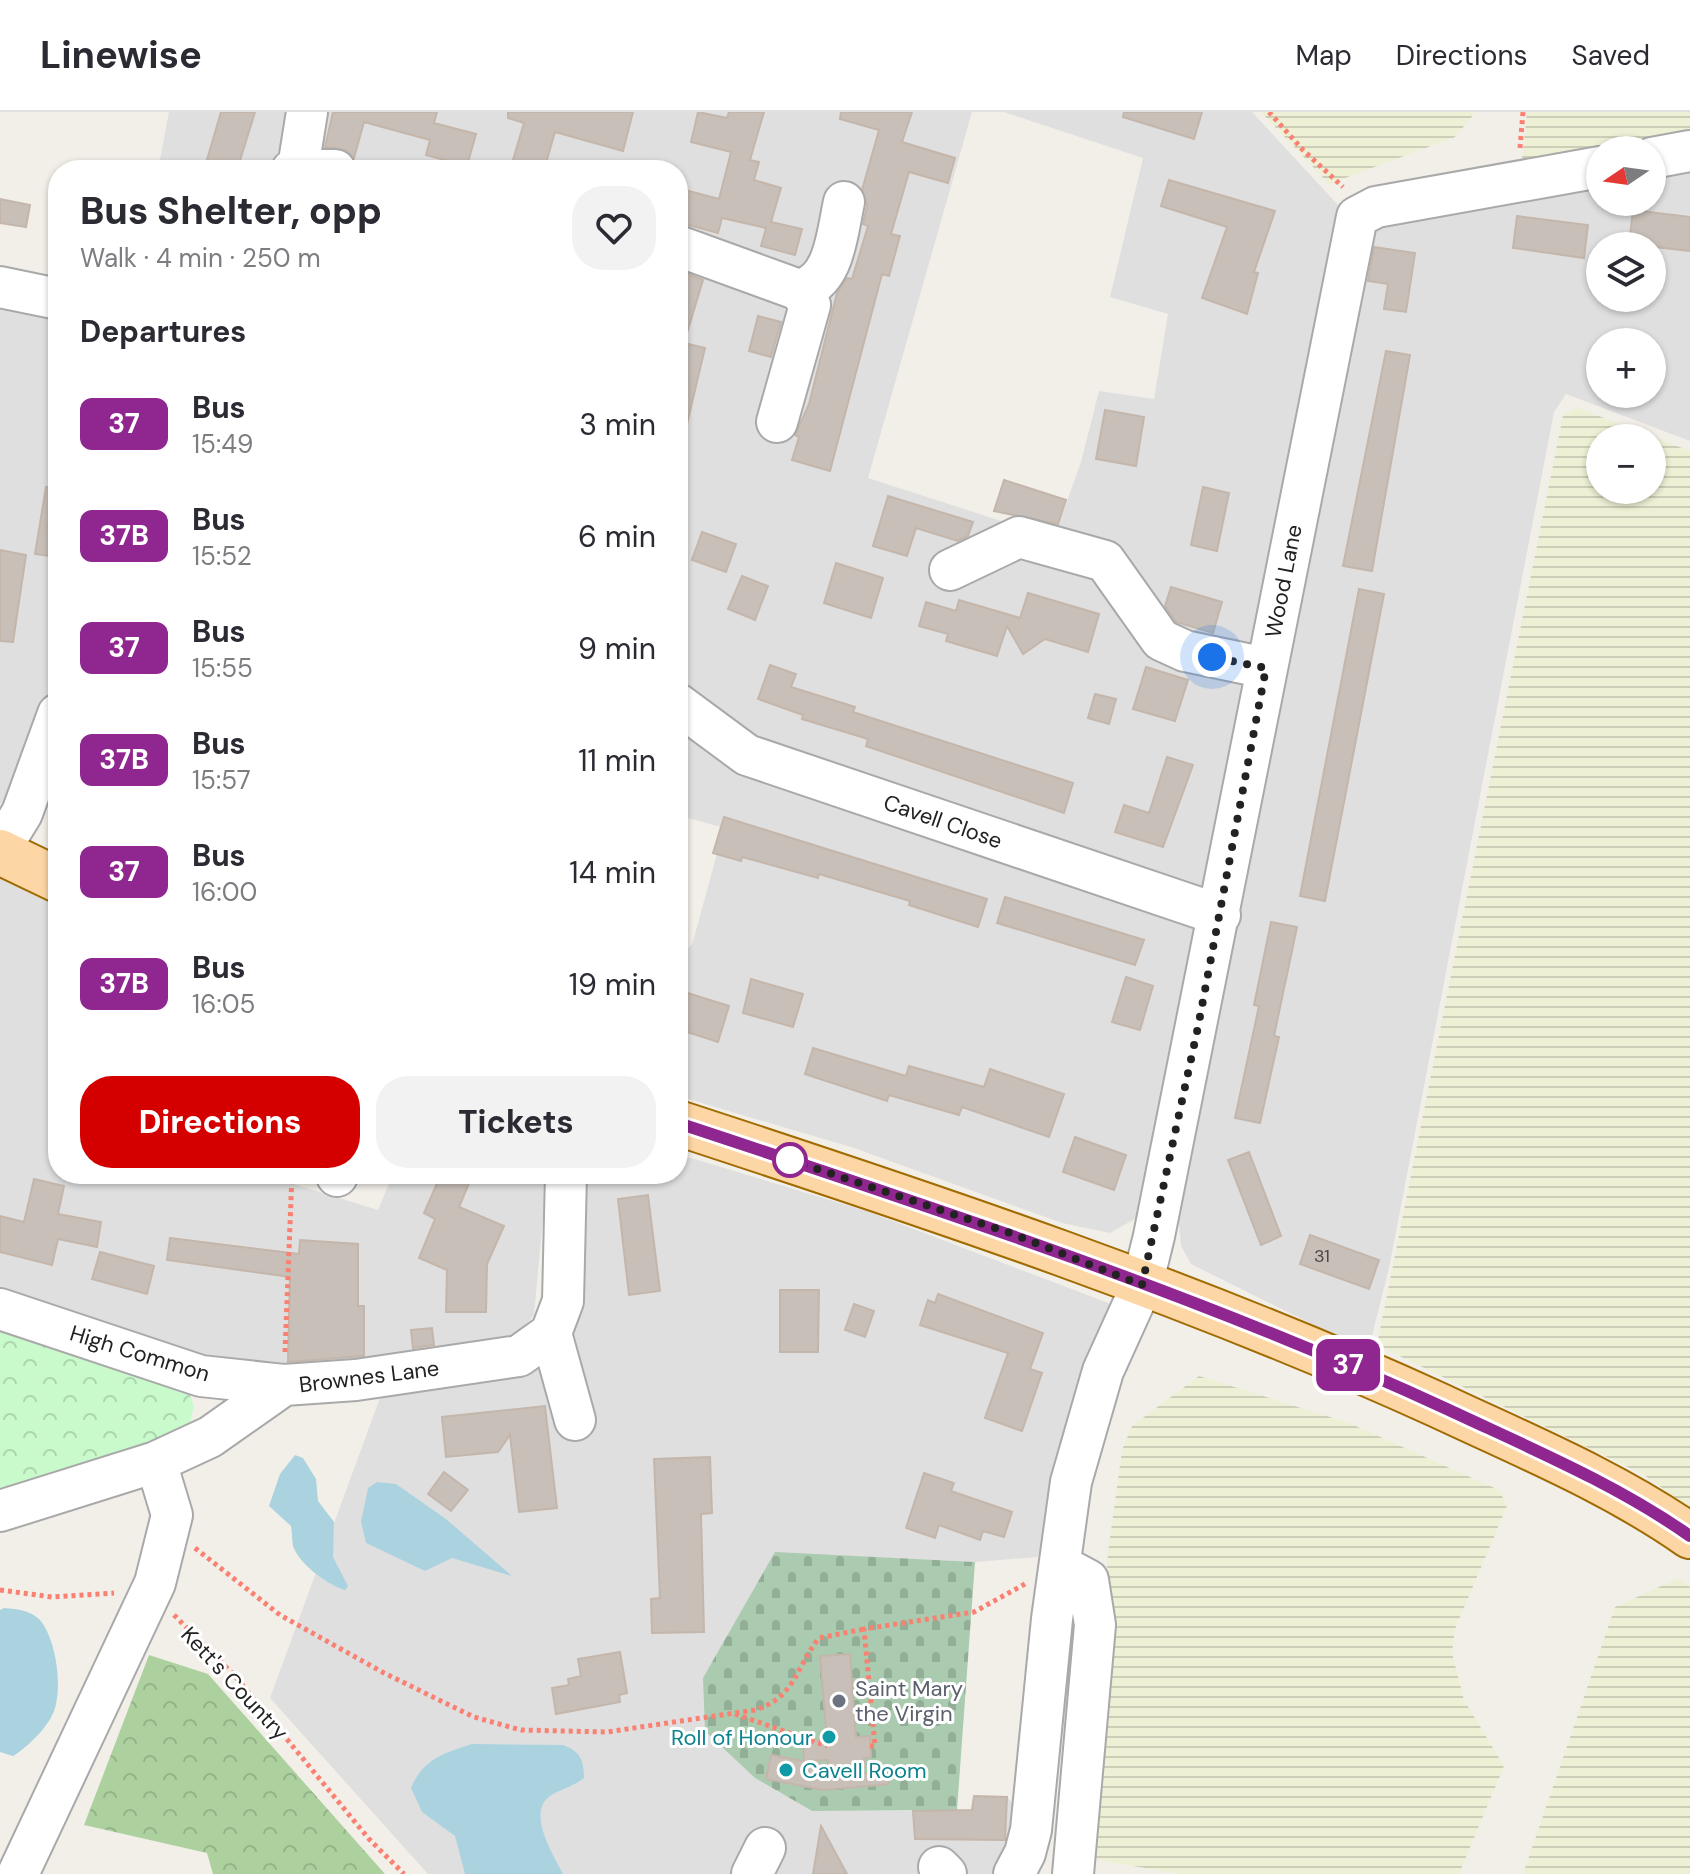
<!DOCTYPE html>
<html lang="en">
<head>
<meta charset="utf-8">
<style>
  body { margin:0; font-family:"DM Sans",sans-serif; background:#f2f2f3; color:#2b2b33; height:100vh; display:flex; flex-direction:column; font-size:30px; white-space:nowrap }
  * { box-sizing:border-box; margin:0 }
  p { font-size:26px; color:#7c7c81 }
  .icon { flex:none; width:44px; height:44px; fill:none; stroke:currentColor; stroke-width:2; stroke-linecap:round; stroke-linejoin:round }
  .map { position:relative; flex:1; overflow:hidden }
  .panel { position:absolute; left:48px; top:48px; width:640px; height:1024px; display:flex; flex-direction:column; background:#fff; border-radius:32px; box-shadow:0 2px 6px #0004 }
  .panel>* { flex:none }
  .badge { padding:0 16px; border-radius:12px; font-size:28px; line-height:52px }
  .needle { width:52px; rotate:257deg }
  .controls { position:absolute; left:1586px; top:24px; display:grid; gap:16px }
  .controls a { display:grid; place-items:center; width:80px; height:80px; border-radius:50%; background:#fff; box-shadow:0 2px 6px #0004; font-size:40px }
  .you { position:absolute; width:40px; height:40px; margin:-20px; border:6px solid #fff; border-radius:50%; background:#1a73e8; box-shadow:0 0 0 12px #1a73e833 }
  .map>.badge { position:absolute; translate:-50% -50%; box-shadow:0 0 0 4px #fff }
  h2 { padding:0 32px; font-size:30px; line-height:72px }
  .round { display:grid; place-items:center; flex:none; width:84px; height:84px; border-radius:32px; background:#f2f2f3 }
  .head { display:flex; align-items:center; justify-content:space-between; height:136px; padding:0 32px }
  h1 { font-size:38px; font-weight:800; line-height:60px }
  .action { display:flex; gap:16px; margin-top:auto; padding:16px 32px }
  .action a { flex:1; height:92px; border-radius:32px; background:#d40000; color:#fff; font-size:32px; font-weight:800; line-height:92px; text-align:center }
  .action a+a { background:#f2f2f3; color:#2b2b33 }
  ul { padding:0; list-style:none }
  li { display:flex; align-items:center; gap:24px; height:112px; padding:0 32px }
  li div { flex:1 }
  li b { display:block; font-size:30px }
  li em { font-style:normal }
  li .badge { min-width:88px; font-weight:700; text-align:center }
  header { display:flex; align-items:center; gap:48px; box-sizing:border-box; height:112px; padding:0 40px; background:#fff; border-bottom:2px solid #e1e1e2 }
  header strong { font-size:38px }
  nav { display:flex; gap:44px; margin-inline-start:auto; font-size:28px }
  .map>svg:first-child { display:block }
  .residential { fill:#e0dfdf; fill-rule:evenodd }
  .farmland { fill:url(#farmland-rules); fill-rule:evenodd }
  .forest { fill:url(#forest-crowns) }
  .cemetery { fill:url(#cemetery-stones) }
  .park { fill:url(#park-crowns) }
  .water { fill:#aad3df }
  .building { fill:#c7bfb8; stroke:#c4b6ab; stroke-width:2 }
  .lines { fill:none; stroke-linecap:round; stroke-linejoin:round }
  .minor-casing { stroke:#a9a9a9; stroke-width:44 }
  .major-casing { stroke:#a06b00; stroke-width:48 }
  .path { stroke:#fa8072; stroke-width:5; stroke-dasharray:4 4; stroke-linecap:butt }
  .minor { stroke:#fff; stroke-width:40 }
  .major { stroke:#fcd6a4; stroke-width:44 }
  .line-casing { stroke:#fff; stroke-width:18 }
  .line { stroke:#90268f; stroke-width:12 }
  .walk { stroke:#222; stroke-width:8; stroke-dasharray:0 14.4 }
  .stop-dot { fill:#fff; stroke:#90268f; stroke-width:4 }
  .worship-dot { fill:#6b7280; stroke:#fff; stroke-width:3 }
  .culture-dot { fill:#0f9aa8; stroke:#fff; stroke-width:3 }
  .labels { text-anchor:middle; stroke-width:6; stroke-linejoin:round; paint-order:stroke }
  .number-label { font-size:18px; fill:#4b4948 }
  .street-label { font-size:22px; fill:#222; stroke:#fff }
  .worship-label { font-size:22px; fill:#5b616d; stroke:#fff; text-anchor:start }
  .culture-label { font-size:22px; fill:#0d838f; stroke:#fff; text-anchor:end }
</style>
</head>
<body>
<header>
<strong>Linewise</strong>
<nav><a>Map</a><a>Directions</a><a>Saved</a></nav>
</header>
<div class="map">
<svg width="1690" height="1762" viewBox="0 0 1690 1762">
  <defs>
    <pattern id="farmland-rules" width="6" height="5" patternUnits="userSpaceOnUse" patternTransform="scale(2)"><rect width="6" height="5" fill="#eef0d5"/><path d="M0 2.5h6" fill="none" stroke="#ccceb7"/></pattern>
    <pattern id="forest-crowns" width="20" height="18" patternUnits="userSpaceOnUse" patternTransform="scale(2)"><rect width="20" height="18" fill="#add19e"/><path d="M2 6a3 3 0 1 1 6 0M12 15a3 3 0 1 1 6 0" fill="none" stroke="#95b388"/></pattern>
    <pattern id="cemetery-stones" width="16" height="16" patternUnits="userSpaceOnUse" patternTransform="scale(2)"><rect width="16" height="16" fill="#aacbaf"/><path d="M2 7V4a2 2 0 0 1 4 0v3zM10 15v-3a2 2 0 0 1 4 0v3z" fill="#92ae96"/></pattern>
    <pattern id="park-crowns" width="20" height="18" patternUnits="userSpaceOnUse" patternTransform="scale(2)"><rect width="20" height="18" fill="#c8facc"/><path d="M2 6a3 3 0 1 1 6 0M12 15a3 3 0 1 1 6 0" fill="none" stroke="#acd6af"/></pattern>
  </defs>
  <rect width="100%" height="100%" fill="#f2efe9"/>
  <path class="residential" d="M 169,0 L 972,0 L 868,366 L 1054,426 L 1081,350 L 1099,279 L 1154,287 L 1168,202 L 1110,185 L 1143,46 L 1004,0 L 1252,0 L 1351,107 L 1600,69 L 1600,90 L 1652,90 L 1652,60 L 1690,54 L 1690,329 L 1566,282 L 1554,300 L 1389,1156 L 1368,1240 L 1191,1152 L 1181,1134 L 1179,1113 L 1140,1104 L 1110,1121 L 1062,1111 L 854,1036 L 678,984 L 678,843 L 692,833 L 724,716 L 678,703 L 678,58 L 158,58 ZM 1600,134 L 1652,134 L 1652,186 L 1600,186 ZM 1600,230 L 1652,230 L 1652,282 L 1600,282 Z
    M 0,182 L 58,192 L 58,575 L 31,615 L 16,680 L 0,692 Z
    M 0,761 L 58,789 L 58,1062 L 288,1062 L 287,1070 L 378,1098 L 393,1062 L 547,1062 L 534,1203 L 522,1218 L 487,1238 L 345,1256 L 206,1250 L 0,1185 Z
    M 678,1042 L 869,1100 L 1111,1192 L 1049,1393 L 1038,1445 L 975,1450 L 775,1441 L 706,1619 L 755,1666 L 812,1699 L 972,1699 L 1007,1685 L 1017,1696 L 1031,1762 L 428,1762 L 270,1586 L 381,1283 L 532,1252 L 574,1062 L 678,1062 Z"/>
  <path class="farmland" d="M 1261,0 L 1473,0 L 1474,2 L 1455,25 L 1329,72 Z
    M 1527,0 L 1690,0 L 1690,18 L 1522,47 Z
    M 1578,296 L 1690,339 L 1690,1396 L 1644,1363 L 1377,1233 L 1563,303 ZM 1652,326 L 1652,378 L 1600,378 L 1600,326 Z
    M 1199,1264 L 1349,1311 L 1499,1378 L 1507,1394 L 1455,1517 L 1452,1541 L 1464,1588 L 1504,1654 L 1459,1762 L 1181,1762 L 1085,1746 L 1108,1441 L 1122,1338 L 1132,1314 Z
    M 1679,1466 L 1690,1475 L 1690,1762 L 1523,1762 L 1615,1495 Z"/>
  <path class="forest" d="M 149,1543 L 208,1562 L 385,1762 L 213,1762 L 207,1741 L 84,1713 Z"/>
  <path class="cemetery" d="M 775,1440 L 975,1450 L 957,1698 L 812,1699 L 755,1666 L 705,1619 L 703,1566 Z"/>
  <path class="park" d="M 0,1210 L 186,1273 L 194,1294 L 189,1315 L 182,1320 L 0,1384 Z"/>
  <path class="water" d="M 295,1343 L 303,1346 L 316,1367 L 318,1389 L 334,1410 L 333,1445 L 348,1474 L 345,1478 C 328,1473 299,1452 293,1434 C 292,1428 292,1420 291,1414 L 269,1394 L 280,1362 Z
    M 377,1370 L 396,1372 L 446,1407 L 512,1464 L 452,1446 L 425,1459 L 366,1431 L 361,1410 L 368,1376 Z
    M 4,1496 C 18,1497 35,1499 43,1512 C 56,1532 61,1569 56,1592 C 53,1611 28,1635 13,1644 L 0,1640 L 0,1498 Z
    M 472,1632 L 563,1633 C 580,1639 584,1648 584,1666 C 574,1674 561,1677 550,1684 C 526,1701 554,1744 563,1762 L 465,1762 L 455,1724 L 422,1700 L 411,1676 C 423,1647 444,1641 472,1632 Z"/>
  <path class="building" d="M 221,0 L 255,0 L 237,58 L 204,58 Z
    M 333,0 L 437,0 L 434,11 L 476,22 L 467,54 L 426,43 L 430,28 L 364,10 L 354,46 L 346,38 L 325,35 Z
    M 508,0 L 633,0 L 623,39 L 555,20 L 544,58 L 510,58 L 524,11 L 508,6 Z
    M 698,0 L 727,6 L 729,0 L 764,0 L 750,48 L 759,50 L 754,68 L 781,76 L 771,110 L 802,117 L 795,143 L 761,134 L 766,116 L 722,106 L 718,121 L 678,110 L 685,78 L 719,87 L 731,40 L 691,30 Z
    M 841,0 L 912,0 L 902,30 L 955,46 L 948,71 L 909,60 L 891,122 L 900,124 L 889,164 L 882,162 L 830,359 L 792,348 L 799,325 L 795,323 L 809,292 L 837,181 L 847,166 L 852,167 L 868,114 L 863,112 L 867,94 L 862,78 L 879,18 L 840,7 Z
    M 1124,0 L 1202,0 L 1194,27 L 1123,5 Z
    M 1169,68 L 1275,99 L 1254,160 L 1258,161 L 1247,202 L 1202,186 L 1227,115 L 1161,94 Z
    M 0,87 L 30,93 L 26,115 L 0,111 Z
    M 1633,98 L 1690,105 L 1690,139 L 1629,132 Z
    M 1517,104 L 1588,113 L 1584,146 L 1513,136 Z
    M 1374,135 L 1415,141 L 1406,200 L 1384,197 L 1388,172 L 1368,169 Z
    M 678,158 L 703,168 L 684,231 L 705,236 L 687,312 L 678,311 Z
    M 758,204 L 781,210 L 771,245 L 749,239 Z
    M 1386,239 L 1410,243 L 1372,459 L 1343,454 Z
    M 1105,298 L 1144,305 L 1136,354 L 1096,347 Z
    M 1004,368 L 1066,388 L 1058,412 L 994,399 Z
    M 46,375 L 58,376 L 58,445 L 35,442 Z
    M 1203,375 L 1229,381 L 1217,439 L 1191,433 Z
    M 888,384 L 973,410 L 968,424 L 958,429 L 916,416 L 907,444 L 873,434 Z
    M 702,420 L 736,432 L 726,460 L 692,448 Z
    M 0,438 L 26,443 L 13,530 L 0,529 Z
    M 836,451 L 883,466 L 871,506 L 824,491 Z
    M 742,464 L 768,474 L 755,508 L 728,497 Z
    M 1171,475 L 1222,490 L 1213,521 L 1176,510 L 1165,494 Z
    M 1359,477 L 1384,482 L 1325,789 L 1300,784 Z
    M 1028,481 L 1099,502 L 1088,540 L 1045,527 L 1023,542 L 1007,514 L 997,544 L 946,529 L 948,522 L 919,514 L 926,490 L 956,499 L 959,488 L 1020,506 Z
    M 770,553 L 796,562 L 791,575 L 855,595 L 853,600 L 1073,671 L 1064,701 L 866,634 L 868,627 L 802,607 L 803,603 L 758,587 Z
    M 1146,555 L 1188,568 L 1175,609 L 1133,597 Z
    M 1095,582 L 1116,587 L 1109,612 L 1088,606 Z
    M 1167,645 L 1193,653 L 1163,735 L 1115,720 L 1124,693 L 1149,701 Z
    M 724,705 L 987,787 L 978,815 L 909,793 L 910,789 L 819,762 L 818,766 L 742,745 L 741,749 L 713,741 Z
    M 1005,785 L 1144,828 L 1135,853 L 997,811 Z
    M 1271,810 L 1297,815 L 1274,924 L 1279,925 L 1260,1011 L 1235,1006 L 1259,894 L 1254,893 Z
    M 1126,865 L 1153,874 L 1140,918 L 1112,910 Z
    M 751,867 L 803,882 L 793,915 L 743,901 Z
    M 678,878 L 729,894 L 718,930 L 678,917 Z
    M 813,936 L 906,964 L 909,954 L 984,975 L 990,957 L 1064,982 L 1049,1025 L 962,995 L 959,1003 L 889,983 L 887,989 L 805,962 Z
    M 1075,1025 L 1126,1043 L 1114,1078 L 1063,1060 Z
    M 1249,1040 L 1281,1124 L 1261,1133 L 1228,1048 Z
    M 441,1062 L 473,1062 L 459,1095 L 504,1114 L 487,1152 L 486,1200 L 446,1200 L 447,1158 L 419,1146 L 435,1107 L 424,1101 Z
    M 34,1067 L 64,1074 L 58,1102 L 101,1110 L 97,1135 L 58,1127 L 52,1153 L 0,1140 L 0,1104 L 24,1110 Z
    M 648,1083 L 660,1179 L 629,1183 L 618,1087 Z
    M 1310,1123 L 1379,1148 L 1369,1177 L 1300,1152 Z
    M 170,1126 L 299,1142 L 300,1128 L 358,1132 L 358,1194 L 364,1194 L 364,1244 L 288,1250 L 290,1165 L 167,1148 Z
    M 100,1140 L 154,1154 L 147,1182 L 92,1167 Z
    M 780,1178 L 819,1178 L 818,1240 L 780,1240 Z
    M 938,1182 L 1043,1221 L 1030,1257 L 1042,1261 L 1022,1319 L 985,1306 L 1008,1241 L 920,1213 L 928,1188 L 935,1191 Z
    M 854,1192 L 874,1199 L 865,1225 L 845,1218 Z
    M 432,1216 L 434,1233 L 413,1236 L 411,1218 Z
    M 545,1294 L 557,1396 L 519,1400 L 510,1323 L 498,1340 L 446,1345 L 442,1305 Z
    M 710,1345 L 712,1401 L 701,1402 L 704,1520 L 652,1521 L 651,1487 L 660,1486 L 654,1347 Z
    M 444,1360 L 468,1378 L 451,1399 L 428,1382 Z
    M 924,1361 L 954,1371 L 951,1379 L 1012,1400 L 1004,1425 L 983,1419 L 980,1428 L 939,1413 L 935,1426 L 906,1416 Z
    M 620,1540 L 627,1581 L 619,1583 L 620,1590 L 556,1602 L 552,1576 L 569,1573 L 568,1567 L 581,1564 L 578,1547 Z
    M 850,1542 L 856,1625 L 870,1624 L 871,1645 L 864,1646 L 865,1655 L 859,1655 L 859,1660 L 889,1666 L 889,1672 L 823,1678 L 766,1667 L 771,1643 L 829,1654 L 828,1648 L 804,1649 L 803,1629 L 827,1628 L 820,1544 Z
    M 974,1684 L 1007,1685 L 1005,1728 L 915,1727 L 913,1699 L 972,1698 Z
    M 821,1714 L 847,1762 L 813,1762 Z"/>
  <g class="lines">
    <defs>
      <path id="minor" d="M 1652,46 L 1690,39
        M 298,56 L 307,0
        M 292,58 L 335,58
        M 678,134 L 799,178 C 835,170 837,121 844,90
        M 0,175 L 58,187
        M 777,310 L 810,193 L 799,178
        M 950,458 L 1019,425 L 1105,449 L 1161,528 L 1185,539 L 1266,556
        M 678,592 L 747,643 L 1220,803
        M 0,737 L 22,701 L 58,602
        M 337,1064 L 337,1062
        M 0,1197 L 201,1264 L 284,1273
        M 551,1221 L 575,1308
        M 0,1399 L 156,1350 L 210,1325 L 284,1273 L 356,1268 L 519,1244 L 551,1221 L 563,1189 L 566,1062
        M 1062,1454 L 1088,1468 L 1095,1513 L 1073,1762
        M 939,1755 L 946,1762
        M 18,1762 L 155,1471 L 172,1403 L 156,1350
        M 752,1762 L 765,1736
        M 1014,1762 L 1025,1741 L 1031,1718 L 1052,1507 L 1071,1370 L 1103,1259 L 1142,1173 L 1154,1124 L 1357,105 L 1376,95 L 1600,55"/>
      <path id="major" d="M 0,740 L 58,768
        M 678,1011 C 935,1095 1192,1181 1438,1293 C 1523,1333 1613,1370 1690,1424"/>
    </defs>
    <use href="#minor" class="minor-casing"/>
    <use href="#major" class="major-casing"/>
    <path class="path" d="M 1269,0 L 1303,38 L 1343,75
      M 1520,36 L 1523,0
      M 285,1240 L 292,1062
      M 195,1436 L 280,1503 L 384,1561 L 474,1605 L 521,1618 L 607,1620 L 755,1598 C 796,1585 795,1556 819,1526 L 864,1517
      M 0,1478 L 52,1485 L 114,1481
      M 174,1503 L 235,1564 L 369,1727 L 404,1762
      M 735,1602 L 827,1634
      M 870,1634 L 875,1634 L 864,1517 L 974,1500 L 1025,1472"/>
    <use href="#minor" class="minor"/>
    <use href="#major" class="major"/>
  </g>
  <g class="lines">
    <defs>
      <path id="line" d="M 678,1011 C 938,1097 1200,1183 1449,1298 C 1530,1336 1616,1372 1690,1424"/>
    </defs>
    <use href="#line" class="line-casing"/>
    <use href="#line" class="line"/>
    <path class="walk" d="M 790,1048 L 1010,1121 L 1142,1173 L 1198,915 L 1266,556 L 1212,545"/>
  </g>
  <circle class="stop-dot" cx="790" cy="1048" r="16"/>
  <circle class="worship-dot" cx="839" cy="1589" r="8"/>
  <g class="culture-dot">
    <circle cx="829" cy="1625" r="8"/>
    <circle cx="786" cy="1658" r="8"/>
  </g>
  <g class="labels">
    <g class="number-label">
      <text x="1322" y="1150">31</text>
    </g>
    <g class="street-label">
      <text transform="translate(1283 469) rotate(-79)" y="8">Wood Lane</text>
      <text transform="translate(943 709) rotate(19)" y="8">Cavell Close</text>
      <text transform="translate(140 1241) rotate(17)" y="8">High Common</text>
      <text transform="translate(369 1264) rotate(-7)" y="8">Brownes Lane</text>
      <text transform="translate(235 1571) rotate(47)" y="8">Kett's Country</text>
    </g>
    <g class="worship-label">
      <text x="855" y="1584">Saint Mary<tspan x="855" dy="25">the Virgin</tspan></text>
    </g>
    <g class="culture-label">
      <text x="813" y="1633">Roll of Honour</text>
      <text x="802" y="1666" text-anchor="start">Cavell Room</text>
    </g>
  </g>
</svg>
<div class="controls">
<a><svg class="needle" viewBox="-14 -14 28 28"><path d="M0-13l5 13h-10z" fill="#e53935"/><path d="M0 13l5-13h-10z" fill="#7c7c81"/></svg></a>
<a><svg class="icon" aria-label="layers" viewBox="0 0 24 24"><path d="M12 4l9 5-9 5-9-5zM3 14l9 5 9-5"/></svg></a>
<a>+</a>
<a>−</a>
</div>
<div class="you" style="left:1212px;top:545px"></div>
<b class="badge" style="left:1348px;top:1253px;background:#90268f;color:#fff">37</b>
<section class="panel">
<div class="head"><div><h1>Bus Shelter, opp</h1><p>Walk · 4 min · 250 m</p></div><a class="round"><svg class="icon" aria-label="heart" viewBox="0 0 24 24"><path d="M12 20l-8-8c-3-5 5-10 8-4 3-6 11-1 8 4z"/></svg></a></div>
<h2>Departures</h2>
<ul>
<li><span class="badge" style="background:#90268f;color:#fff">37</span><div><b>Bus</b><p>15:49</p></div><em>3 min</em></li>
<li><span class="badge" style="background:#90268f;color:#fff">37B</span><div><b>Bus</b><p>15:52</p></div><em>6 min</em></li>
<li><span class="badge" style="background:#90268f;color:#fff">37</span><div><b>Bus</b><p>15:55</p></div><em>9 min</em></li>
<li><span class="badge" style="background:#90268f;color:#fff">37B</span><div><b>Bus</b><p>15:57</p></div><em>11 min</em></li>
<li><span class="badge" style="background:#90268f;color:#fff">37</span><div><b>Bus</b><p>16:00</p></div><em>14 min</em></li>
<li><span class="badge" style="background:#90268f;color:#fff">37B</span><div><b>Bus</b><p>16:05</p></div><em>19 min</em></li>
</ul>
<div class="action"><a>Directions</a><a>Tickets</a></div>
</section>
</div>
</body>
</html>
